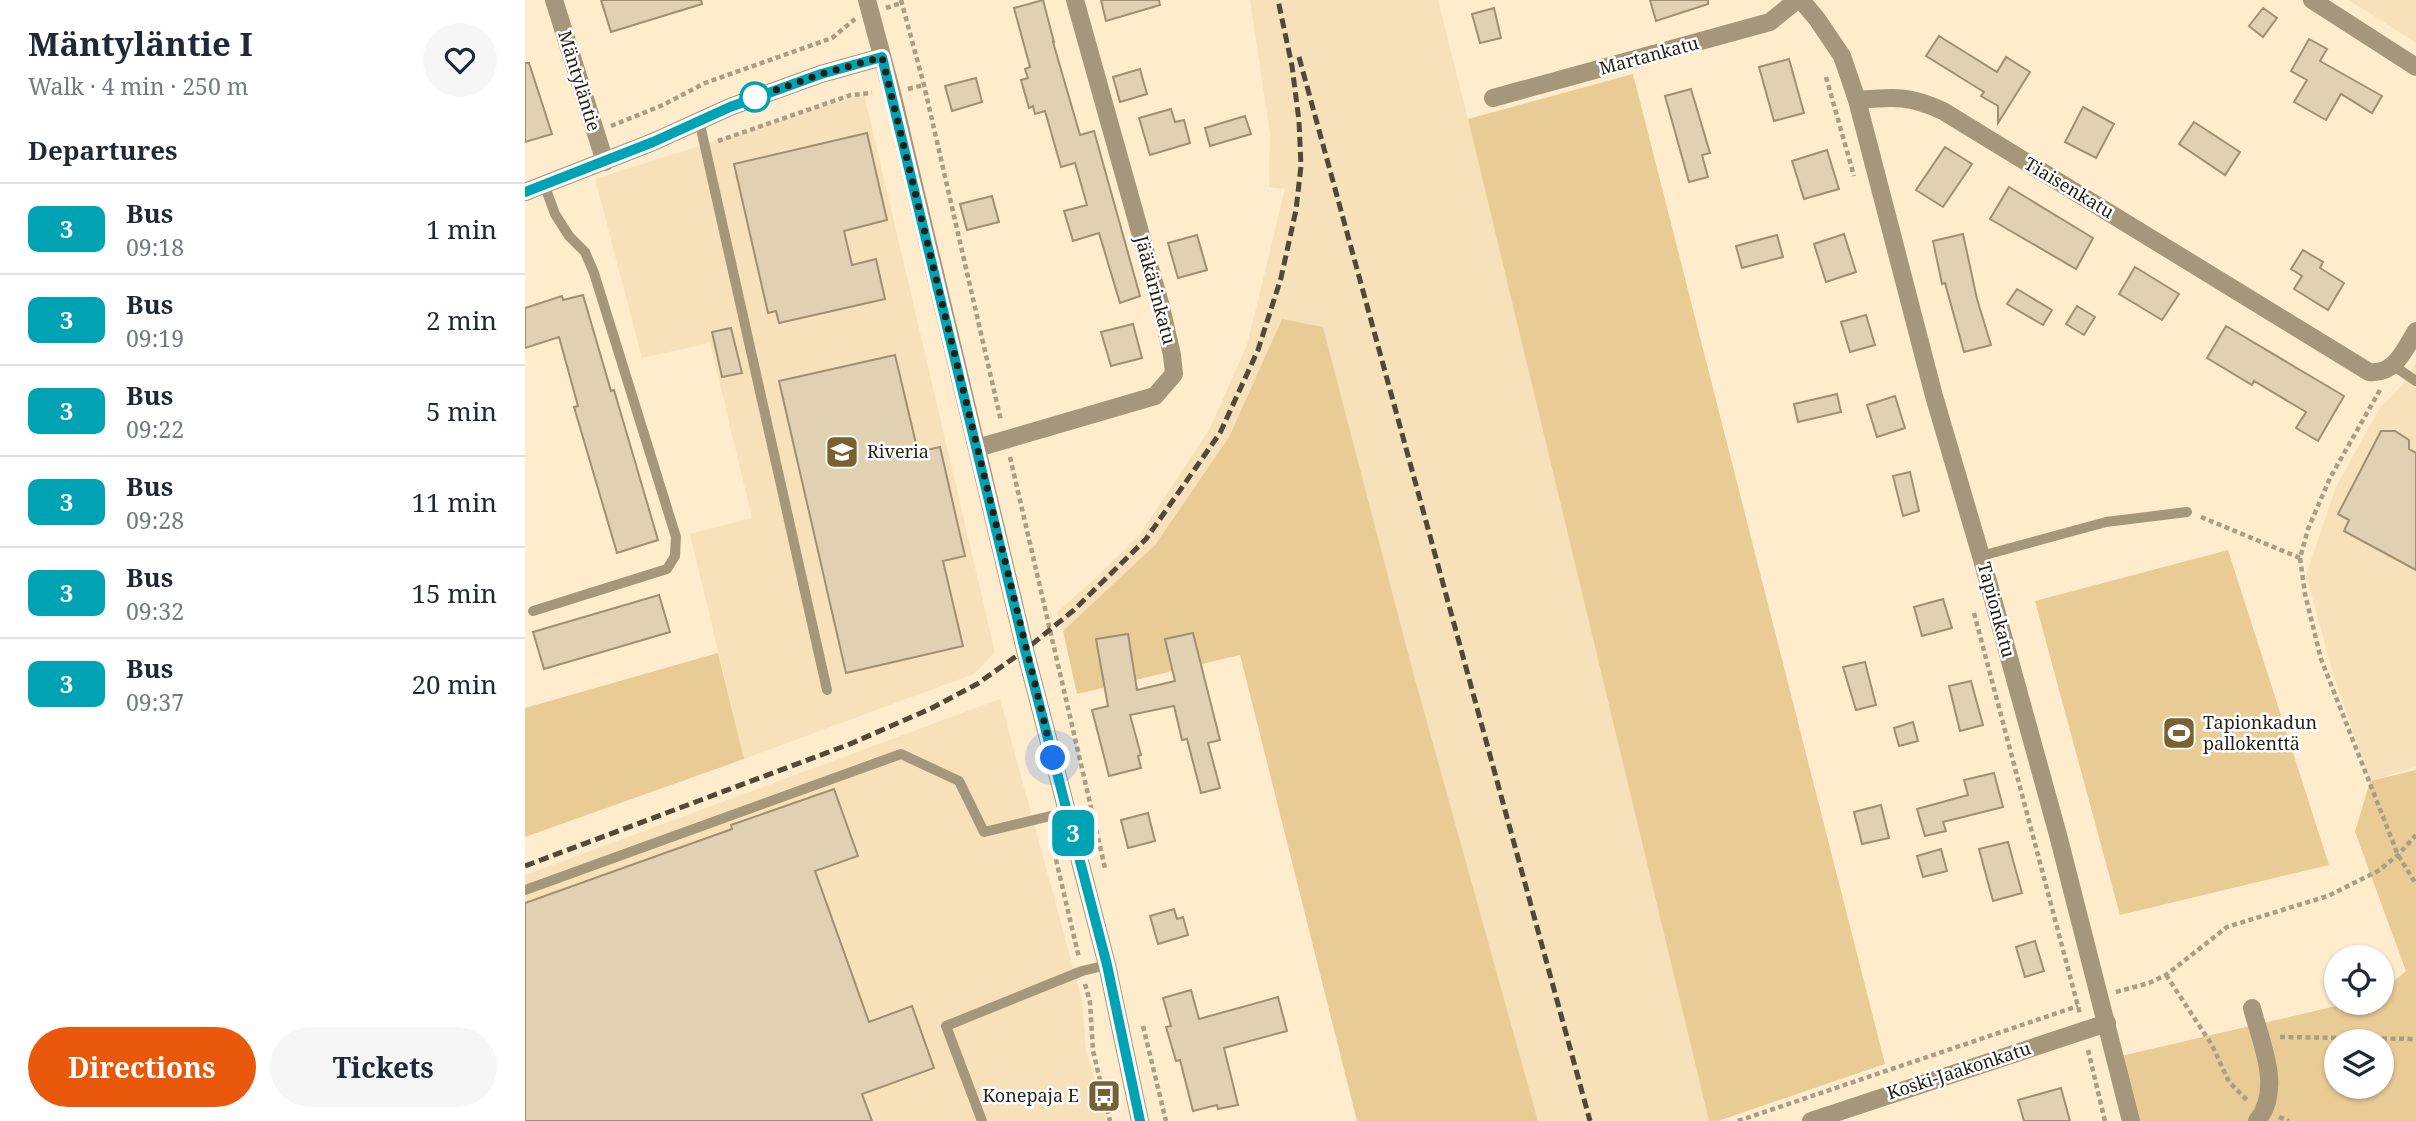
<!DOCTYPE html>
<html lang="en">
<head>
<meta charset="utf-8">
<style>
  body { margin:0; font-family:"Noto Serif",serif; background:#f6f6f7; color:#1f2937; height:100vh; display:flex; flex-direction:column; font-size:26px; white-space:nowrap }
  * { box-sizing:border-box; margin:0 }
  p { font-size:23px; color:#747a83 }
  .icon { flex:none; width:38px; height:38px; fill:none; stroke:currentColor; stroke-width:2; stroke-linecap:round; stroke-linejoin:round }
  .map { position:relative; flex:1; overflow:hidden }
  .sheet { display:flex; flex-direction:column; background:#fff; width:525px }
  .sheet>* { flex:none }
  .badge { padding:0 14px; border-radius:10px; font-size:24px; line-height:46px }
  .controls { position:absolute; left:1799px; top:945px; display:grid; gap:14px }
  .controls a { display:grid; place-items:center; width:70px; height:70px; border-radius:50%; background:#fff; box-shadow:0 2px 5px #0004; font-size:35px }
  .you { position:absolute; width:35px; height:35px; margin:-18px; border:5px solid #fff; border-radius:50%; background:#1a73e8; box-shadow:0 0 0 10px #1a73e833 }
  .map>.badge { position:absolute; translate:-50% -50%; box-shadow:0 0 0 4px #fff }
  h2 { padding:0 28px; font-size:26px; line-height:63px }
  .round { display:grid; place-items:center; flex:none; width:74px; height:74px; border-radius:37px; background:#f6f6f7 }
  .summary { display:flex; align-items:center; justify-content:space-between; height:119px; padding:0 28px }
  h1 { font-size:33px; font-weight:700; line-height:52px }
  .button { display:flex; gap:14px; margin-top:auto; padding:14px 28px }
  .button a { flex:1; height:80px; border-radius:42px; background:#ea580c; color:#fff; font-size:28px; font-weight:700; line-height:80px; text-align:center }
  .button a+a { background:#f6f6f7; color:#1f2937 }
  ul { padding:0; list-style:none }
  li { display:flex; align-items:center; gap:21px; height:91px; padding:0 28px; border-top:2px solid #e0e1e3 }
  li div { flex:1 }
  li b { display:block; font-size:26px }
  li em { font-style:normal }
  li .badge { min-width:77px; font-weight:700; text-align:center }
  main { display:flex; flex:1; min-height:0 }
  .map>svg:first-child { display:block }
  .built { fill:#f7e1ba }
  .green { fill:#e9cb95; fill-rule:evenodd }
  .building { fill:#e1d0b1; stroke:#a08f72; stroke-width:2 }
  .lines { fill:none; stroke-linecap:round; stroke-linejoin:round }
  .path { stroke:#ab9e85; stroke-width:4.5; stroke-dasharray:5 3.5; stroke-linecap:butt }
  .service { stroke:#a6977b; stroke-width:10 }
  .minor { stroke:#a6977b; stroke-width:18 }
  .tertiary { stroke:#a6977b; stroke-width:18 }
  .rail { stroke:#514838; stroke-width:5; stroke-dasharray:10 5; stroke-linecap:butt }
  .line-casing { stroke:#fff; stroke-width:16 }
  .line { stroke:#00a3b4; stroke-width:10 }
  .walk { stroke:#251f13; stroke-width:7; stroke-dasharray:0 12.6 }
  .stop-dot { fill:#fff; stroke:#00a3b4; stroke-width:3.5 }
  .labels { text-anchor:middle; stroke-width:5; stroke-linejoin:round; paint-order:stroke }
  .street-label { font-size:18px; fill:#251f13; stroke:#fff }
  .poi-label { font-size:18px; fill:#251f13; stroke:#fff; text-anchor:start }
</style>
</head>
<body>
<main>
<section class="sheet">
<div class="summary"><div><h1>Mäntyläntie I</h1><p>Walk · 4 min · 250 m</p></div><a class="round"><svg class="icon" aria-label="heart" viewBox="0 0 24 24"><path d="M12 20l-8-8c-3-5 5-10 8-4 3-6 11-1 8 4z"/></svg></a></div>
<h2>Departures</h2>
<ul>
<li><span class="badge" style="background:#00a3b4;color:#fff">3</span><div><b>Bus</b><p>09:18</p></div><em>1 min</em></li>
<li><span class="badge" style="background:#00a3b4;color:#fff">3</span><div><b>Bus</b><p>09:19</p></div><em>2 min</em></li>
<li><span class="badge" style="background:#00a3b4;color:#fff">3</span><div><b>Bus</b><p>09:22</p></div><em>5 min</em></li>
<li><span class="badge" style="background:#00a3b4;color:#fff">3</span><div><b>Bus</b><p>09:28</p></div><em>11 min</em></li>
<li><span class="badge" style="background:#00a3b4;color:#fff">3</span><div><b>Bus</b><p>09:32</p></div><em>15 min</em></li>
<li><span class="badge" style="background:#00a3b4;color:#fff">3</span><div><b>Bus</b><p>09:37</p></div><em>20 min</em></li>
</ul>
<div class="button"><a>Directions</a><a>Tickets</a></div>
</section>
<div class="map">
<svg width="1891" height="1121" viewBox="0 0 1891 1121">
  <rect width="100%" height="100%" fill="#feeccc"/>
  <path class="built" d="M 725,0 L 913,0 L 943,119 L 1184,1121 L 1013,1121 L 887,668 L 798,327 L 757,319 L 704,437 L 630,545 L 538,631 L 532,612 L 574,575 L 616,533 L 685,428 L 722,345 L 760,189 L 744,187 L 745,134 Z
    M 1824,0 L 1891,0 L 1891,43 Z
    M 339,94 L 470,652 L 449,674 L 219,759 L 165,534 L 227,518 L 185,343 L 117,358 L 70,179 Z
    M 1891,362 L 1891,767 L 1845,781 L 1808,673 L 1781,575 L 1811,487 L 1854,409 L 1880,382 Z
    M 475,699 L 557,1000 L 561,1050 L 582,1121 L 0,1121 L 0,875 Z"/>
  <path class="green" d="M 1108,74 L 1360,1064 L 1193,1121 L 1184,1121 L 943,119 Z
    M 757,319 L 798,327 L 887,668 L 1013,1121 L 832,1121 L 715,655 L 552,694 L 538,631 L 630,545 L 704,437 Z
    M 1703,550 L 1804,865 L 1595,915 L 1510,601 Z
    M 193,653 L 219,759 L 0,837 L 0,708 Z
    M 1891,770 L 1891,1121 L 1611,1121 L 1596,1056 L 1824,1003 L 1857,1003 L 1857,991 L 1881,971 L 1830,832 L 1845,781 ZM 1811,1041 L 1857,1041 L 1857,1087 L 1811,1087 Z"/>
  <path class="building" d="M 76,0 L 176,0 L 177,4 L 86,32 Z
    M 518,0 L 529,42 L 528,42 L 555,135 L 569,131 L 615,296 L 595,303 L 574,233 L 548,241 L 539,211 L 562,205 L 550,163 L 536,167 L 520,111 L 510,114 L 508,106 L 504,108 L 496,80 L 503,78 L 500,69 L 505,67 L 489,8 Z
    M 576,0 L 634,0 L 635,5 L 581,21 Z
    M 1125,0 L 1183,0 L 1183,4 L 1131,21 Z
    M 969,8 L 976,38 L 955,43 L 947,14 Z
    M 1738,8 L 1752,18 L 1738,37 L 1724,26 Z
    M 1414,36 L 1472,72 L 1481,57 L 1505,72 L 1473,123 L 1473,106 L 1456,96 L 1459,92 L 1401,56 Z
    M 1784,39 L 1802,49 L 1795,61 L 1857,96 L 1847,113 L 1816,94 L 1801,120 L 1769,102 L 1782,80 L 1766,71 Z
    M 1264,59 L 1279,113 L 1249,121 L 1234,67 Z
    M 0,63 L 4,63 L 27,134 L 0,142 Z
    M 615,69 L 622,94 L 595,102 L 588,77 Z
    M 451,78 L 457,102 L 427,111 L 420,86 Z
    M 1166,89 L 1185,153 L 1177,155 L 1183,177 L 1164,182 L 1140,96 Z
    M 1558,107 L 1589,124 L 1571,158 L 1540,142 Z
    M 646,109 L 650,122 L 659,120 L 665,143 L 625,155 L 614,118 Z
    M 720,116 L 726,134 L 685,146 L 680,128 Z
    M 1669,122 L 1715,152 L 1700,175 L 1654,144 Z
    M 342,133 L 362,220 L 319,231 L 327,265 L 351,259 L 360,299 L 254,323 L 251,311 L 243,313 L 209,164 Z
    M 1420,147 L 1447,164 L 1418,207 L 1391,190 Z
    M 1302,150 L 1314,189 L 1279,199 L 1267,161 Z
    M 1484,187 L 1568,238 L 1551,269 L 1465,219 Z
    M 467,196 L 474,222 L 442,230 L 435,204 Z
    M 1319,234 L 1331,272 L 1301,282 L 1289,244 Z
    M 1438,234 L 1452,299 L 1466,345 L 1439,352 L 1420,283 L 1417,284 L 1408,241 Z
    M 672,235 L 682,270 L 653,278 L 643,243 Z
    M 1252,235 L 1258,257 L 1217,268 L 1211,246 Z
    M 1778,250 L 1798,262 L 1795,268 L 1819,283 L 1803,310 L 1769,289 L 1777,276 L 1766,269 Z
    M 1610,267 L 1654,294 L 1637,320 L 1594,294 Z
    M 1492,289 L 1527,310 L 1518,325 L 1482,304 Z
    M 58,295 L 86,391 L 89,390 L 133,540 L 92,553 L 49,407 L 53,406 L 34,337 L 0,348 L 0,308 L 37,296 L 38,300 Z
    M 1552,306 L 1570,317 L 1559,335 L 1541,324 Z
    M 1341,315 L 1350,345 L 1325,352 L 1316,322 Z
    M 608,324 L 617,358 L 586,366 L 576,332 Z
    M 1701,326 L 1819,396 L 1793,441 L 1771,428 L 1781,412 L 1729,381 L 1727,385 L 1682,358 Z
    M 206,328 L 217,373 L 197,377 L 187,332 Z
    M 370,355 L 393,452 L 415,447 L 440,556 L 418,561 L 438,646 L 321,673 L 254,381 Z
    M 1312,394 L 1316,412 L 1273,422 L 1269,404 Z
    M 1370,396 L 1380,428 L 1352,437 L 1342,405 Z
    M 1856,431 L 1870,431 L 1884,440 L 1884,449 L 1891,453 L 1891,570 L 1819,531 L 1824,520 L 1813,514 Z
    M 1385,472 L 1394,511 L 1378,516 L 1368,476 Z
    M 134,595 L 145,632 L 19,669 L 8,632 Z
    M 1418,599 L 1427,628 L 1397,636 L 1389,607 Z
    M 668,633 L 695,740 L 683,743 L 695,788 L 676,793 L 662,739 L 657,740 L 649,706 L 605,715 L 616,755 L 613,756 L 616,768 L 584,776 L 567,710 L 583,706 L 571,639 L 603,634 L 612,690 L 650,681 L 640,639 Z
    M 1340,662 L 1351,705 L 1331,710 L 1318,667 Z
    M 1446,681 L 1458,725 L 1435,731 L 1424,686 Z
    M 1388,722 L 1393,741 L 1374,746 L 1369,728 Z
    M 1469,773 L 1478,807 L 1418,822 L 1421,831 L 1400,836 L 1392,809 L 1443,795 L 1439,780 Z
    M 309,789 L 333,856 L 290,871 L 344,1022 L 387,1006 L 409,1068 L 337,1094 L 347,1121 L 0,1121 L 0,903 L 207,829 L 206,825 Z
    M 1356,805 L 1364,838 L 1337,844 L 1329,812 Z
    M 623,813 L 630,841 L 603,848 L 596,820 Z
    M 1483,842 L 1497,893 L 1468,901 L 1454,849 Z
    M 1416,849 L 1422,871 L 1398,877 L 1392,856 Z
    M 649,909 L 652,919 L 658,917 L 663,935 L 633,944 L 625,916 Z
    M 1510,941 L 1519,971 L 1500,977 L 1491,947 Z
    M 666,990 L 674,1019 L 753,997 L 762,1031 L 699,1048 L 713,1105 L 693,1109 L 692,1105 L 668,1111 L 655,1060 L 651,1061 L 641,1027 L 646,1026 L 638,998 Z
    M 1536,1088 L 1545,1121 L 1499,1121 L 1493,1100 Z"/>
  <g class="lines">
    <path class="path" d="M 376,0 L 399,85 L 476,421
      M 361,8 L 377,3
      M 1301,77 L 1329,176
      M 383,89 L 399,85
      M 86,126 L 138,105 L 180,83 L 307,38 L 330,19
      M 193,141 L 326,95 L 347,93
      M 1855,390 L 1805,478 L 1783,529 L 1775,558 L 1780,594 L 1796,659 L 1873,855 L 1891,884
      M 485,457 L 580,868
      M 1676,517 L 1775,558
      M 1449,613 L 1555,1014
      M 529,851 L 554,958
      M 1641,975 L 1687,1045 L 1704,1082 L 1722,1100
      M 560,984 L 565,1002 L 568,1051 L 585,1121
      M 1591,992 L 1624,983 L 1641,975 L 1702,927 L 1803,896 L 1853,871 L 1873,855 L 1891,835
      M 618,1026 L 641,1121
      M 1755,1037 L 1891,1039
      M 1563,1050 L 1580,1121
      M 1754,1117 L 1764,1121
      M 1213,1121 L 1553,1006"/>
    <path class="service" d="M 174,120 L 302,690
      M 1869,366 L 1891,381
      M 1456,556 L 1581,522 L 1662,512
      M 8,611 L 142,569 L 150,556 L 151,537 L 69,273 L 60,252 L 44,236 L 30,214 L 19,184
      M 0,890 L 376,754 L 434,781 L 459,832 L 542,812
      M 457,1121 L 421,1026 L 557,971 L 582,965"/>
    <path class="minor" d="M 29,0 L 80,162
      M 1787,0 L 1891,67
      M 968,98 L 1245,22 L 1272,0
      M 1332,100 C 1368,97 1384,95 1418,111 L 1844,372 C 1870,375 1879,350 1891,331
      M 452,448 L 630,396 L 649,374 L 647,355 L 636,307 L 550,0
      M 1727,1008 C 1736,1043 1758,1089 1732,1121
      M 1286,1121 L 1582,1023"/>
    <path class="tertiary" d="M 342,0 L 367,93 L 500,650 L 582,965 L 615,1121
      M 1276,0 L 1292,19 L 1317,56 L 1332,100 L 1409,396 L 1456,556 L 1533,835 L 1606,1121
      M 0,192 L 128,142 L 205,107 L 296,74 L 357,57"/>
    <path class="rail" d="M 774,57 L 1065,1121
      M 0,866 L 325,744 L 405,709 L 452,684 L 500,650 L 549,610 L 621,539 L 695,433 L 733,350 L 756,278 L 771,210 L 776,166 L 774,121 L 767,66 L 753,0"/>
  </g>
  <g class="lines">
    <defs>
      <path id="line" d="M 0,192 L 128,142 L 205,107 L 296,74 L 357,57 L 500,650 L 582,965 L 615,1121"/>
    </defs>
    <use href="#line" class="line-casing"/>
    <use href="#line" class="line"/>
    <path class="walk" d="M 230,97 L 223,100 L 296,74 L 357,57 L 528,758"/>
  </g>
  <defs>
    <symbol id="school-square" viewBox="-11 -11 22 22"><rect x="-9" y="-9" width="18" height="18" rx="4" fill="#7a6132" stroke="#fff"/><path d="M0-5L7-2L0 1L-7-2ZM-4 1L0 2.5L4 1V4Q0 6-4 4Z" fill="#fff"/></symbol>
    <symbol id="stadium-square" viewBox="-11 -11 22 22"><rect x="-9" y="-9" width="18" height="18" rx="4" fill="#7a6132" stroke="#fff"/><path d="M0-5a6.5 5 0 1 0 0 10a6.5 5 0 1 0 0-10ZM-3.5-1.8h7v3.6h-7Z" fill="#fff"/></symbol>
    <symbol id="bus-square" viewBox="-11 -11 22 22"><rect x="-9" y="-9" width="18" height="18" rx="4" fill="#7a6132" stroke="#fff"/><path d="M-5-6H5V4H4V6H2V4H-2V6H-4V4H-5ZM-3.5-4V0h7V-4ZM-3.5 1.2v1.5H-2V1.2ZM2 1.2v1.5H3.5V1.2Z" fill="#fff"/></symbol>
  </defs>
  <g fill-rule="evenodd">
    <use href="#school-square" x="298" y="433" width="38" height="38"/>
    <use href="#stadium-square" x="1635" y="714" width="38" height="38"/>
    <use href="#bus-square" x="560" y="1077" width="38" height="38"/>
  </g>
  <circle class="stop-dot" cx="230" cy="97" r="14"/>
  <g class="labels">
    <g class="street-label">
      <text transform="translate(1124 56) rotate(-15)" y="6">Martankatu</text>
      <text transform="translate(54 81) rotate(73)" y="6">Mäntyläntie</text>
      <text transform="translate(1544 188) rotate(31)" y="6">Tiaisenkatu</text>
      <text transform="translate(630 290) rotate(75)" y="6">Jääkärinkatu</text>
      <text transform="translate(1471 610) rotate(75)" y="6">Tapionkatu</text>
      <text transform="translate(1434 1071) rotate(-18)" y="6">Koski-Jaakonkatu</text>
    </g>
    <g class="poi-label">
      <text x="342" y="458">Riveria</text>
      <text x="1678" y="729">Tapionkadun<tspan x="1678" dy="21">pallokenttä</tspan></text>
      <text x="554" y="1102" text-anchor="end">Konepaja E</text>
    </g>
  </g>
</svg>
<div class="controls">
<a><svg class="icon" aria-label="locate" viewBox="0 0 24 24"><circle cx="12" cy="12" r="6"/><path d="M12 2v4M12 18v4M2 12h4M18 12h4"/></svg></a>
<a><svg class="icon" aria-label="layers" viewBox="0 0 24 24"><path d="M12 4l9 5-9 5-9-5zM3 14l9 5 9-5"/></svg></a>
</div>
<div class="you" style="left:528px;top:758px"></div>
<b class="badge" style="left:548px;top:833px;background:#00a3b4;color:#fff">3</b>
</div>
</main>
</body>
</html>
